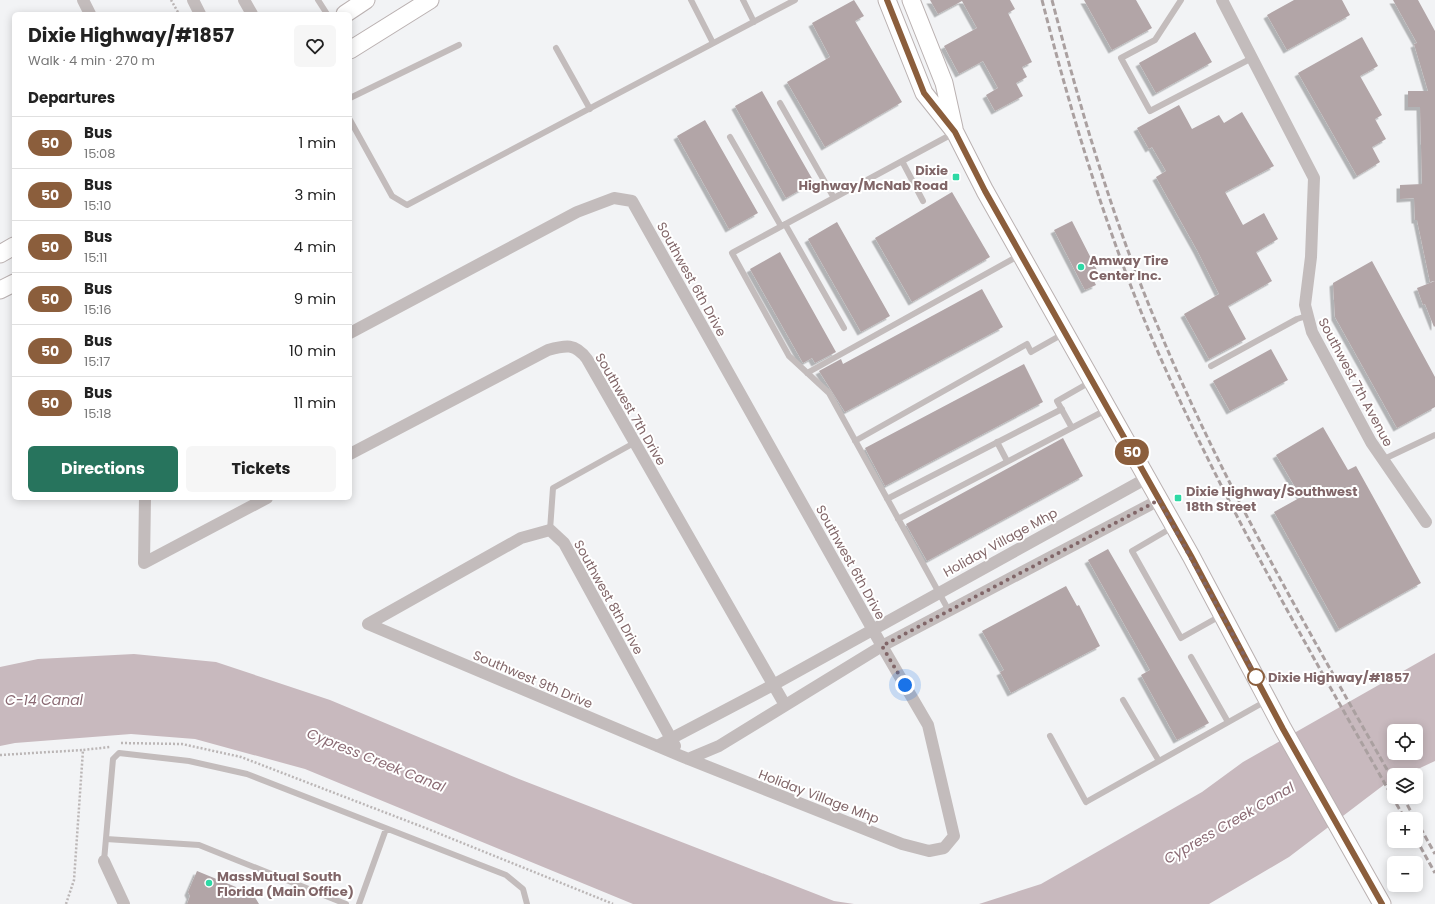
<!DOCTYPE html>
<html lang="en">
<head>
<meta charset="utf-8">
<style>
  body { margin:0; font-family:Poppins,sans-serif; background:#f6f6f6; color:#222; height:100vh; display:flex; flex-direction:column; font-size:15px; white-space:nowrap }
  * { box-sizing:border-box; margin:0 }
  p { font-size:13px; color:#767676 }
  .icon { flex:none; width:22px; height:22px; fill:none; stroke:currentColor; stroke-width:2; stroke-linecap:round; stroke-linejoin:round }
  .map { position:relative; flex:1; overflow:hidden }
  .sheet { position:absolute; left:12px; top:12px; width:340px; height:488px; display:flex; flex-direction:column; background:#fff; border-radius:6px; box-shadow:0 2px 10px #0003 }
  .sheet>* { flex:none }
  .badge { padding:0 8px; border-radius:13px; font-size:14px; line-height:26px }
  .controls { position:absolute; left:1387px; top:724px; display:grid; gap:8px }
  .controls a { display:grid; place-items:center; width:36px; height:36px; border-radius:6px; background:#fff; box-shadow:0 2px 10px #0003; font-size:20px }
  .you { position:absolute; width:20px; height:20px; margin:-10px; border:3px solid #fff; border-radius:50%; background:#1a73e8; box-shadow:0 0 0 6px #1a73e833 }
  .map>.badge { position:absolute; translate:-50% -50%; box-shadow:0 0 0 2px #fff }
  h2 { padding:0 16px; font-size:15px; line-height:36px }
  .round { display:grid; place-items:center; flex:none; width:42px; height:42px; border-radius:6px; background:#f6f6f6 }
  .overview { display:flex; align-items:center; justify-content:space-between; height:68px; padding:0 16px }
  h1 { font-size:19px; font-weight:700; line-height:30px }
  .cta { display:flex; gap:8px; margin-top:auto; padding:8px 16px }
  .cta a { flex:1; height:46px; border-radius:6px; background:#27745d; color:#fff; font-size:16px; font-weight:700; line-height:46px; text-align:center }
  .cta a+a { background:#f6f6f6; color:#222 }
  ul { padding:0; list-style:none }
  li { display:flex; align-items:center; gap:12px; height:52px; padding:0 16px; border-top:1px solid #e0e0e0 }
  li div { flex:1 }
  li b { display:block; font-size:15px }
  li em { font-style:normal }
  li .badge { min-width:44px; font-weight:700; text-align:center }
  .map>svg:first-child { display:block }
  .water { fill:#c8b9be; fill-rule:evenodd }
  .building { fill:#b2a5a7; filter:url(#shadow) }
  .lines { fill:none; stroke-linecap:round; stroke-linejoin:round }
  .secondary-casing { stroke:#bab1b1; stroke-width:19 }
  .path { stroke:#bbb6b6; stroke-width:2.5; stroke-dasharray:2 2; stroke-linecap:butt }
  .service { stroke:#c3bcbc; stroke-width:6 }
  .minor { stroke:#c3bcbc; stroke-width:12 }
  .secondary { stroke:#fff; stroke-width:17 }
  .rail { stroke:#aaa0a0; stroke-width:3; stroke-dasharray:6 3; stroke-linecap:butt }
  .line-casing { stroke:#fff; stroke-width:9 }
  .line { stroke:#8b5e3c; stroke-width:6 }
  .walk { stroke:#816668; stroke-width:4; stroke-dasharray:0 7.2 }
  .poi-dot { fill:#2ed9a5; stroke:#fff; stroke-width:1.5 }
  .stop-dot { fill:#fff; stroke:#8b5e3c; stroke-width:2 }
  .labels { text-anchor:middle; stroke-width:4; stroke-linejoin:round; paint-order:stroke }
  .poi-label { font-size:13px; font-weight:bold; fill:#816668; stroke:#fff; text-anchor:start }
  .street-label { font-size:13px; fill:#816668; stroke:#fff }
  .stop-label { font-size:13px; font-weight:bold; fill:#816668; stroke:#fff; text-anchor:start }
  .water-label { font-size:14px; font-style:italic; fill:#8b6b74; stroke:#fff }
</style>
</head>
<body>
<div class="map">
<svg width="1435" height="904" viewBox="0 0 1435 904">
  <defs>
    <filter id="shadow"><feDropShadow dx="-3.5" dy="3.5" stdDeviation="0" flood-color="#0004"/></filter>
  </defs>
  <rect width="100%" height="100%" fill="#f2f3f5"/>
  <path class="water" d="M 1435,653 L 1435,761 L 1405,775 L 1394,775 L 1394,780 L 1385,784 L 1289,857 L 1209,904 L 979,904 L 1041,884 L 1202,792 L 1243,762 ZM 1394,731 L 1416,731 L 1416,753 L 1394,753 Z
    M 134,654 L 216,662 L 330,700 L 519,779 L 834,901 L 854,904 L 633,904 L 305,769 L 195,739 L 131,734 L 15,743 L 0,746 L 0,667 L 38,659 Z"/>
  <path class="building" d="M 854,0 L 864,16 L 855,21 L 902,102 L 825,147 L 787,82 L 830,57 L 812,23 Z
    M 930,0 L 1010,0 L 1015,9 L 1008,13 L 1032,62 L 1022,67 L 1027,77 L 1016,83 L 1023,96 L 995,111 L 986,95 L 998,88 L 983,61 L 959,74 L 944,46 L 977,28 L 962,1 L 938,14 Z
    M 1084,0 L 1136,0 L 1152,28 L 1112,50 Z
    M 1294,0 L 1342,0 L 1350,15 L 1287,50 L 1267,15 Z
    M 1393,0 L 1418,0 L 1435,31 L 1435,326 L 1434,327 L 1425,304 L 1423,305 L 1417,288 L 1435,281 L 1430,282 L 1417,220 L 1415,220 L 1414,198 L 1400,199 L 1400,185 L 1422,184 L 1420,107 L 1408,107 L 1408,91 L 1428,91 L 1414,44 L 1417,43 Z
    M 1195,32 L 1212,62 L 1156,93 L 1139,63 Z
    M 1362,37 L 1378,66 L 1360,76 L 1382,115 L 1375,119 L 1386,139 L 1372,147 L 1380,162 L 1357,176 L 1298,73 Z
    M 762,91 L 814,182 L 786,198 L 735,106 Z
    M 1179,105 L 1192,129 L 1219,115 L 1224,123 L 1242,112 L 1274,166 L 1225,192 L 1243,225 L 1264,213 L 1278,239 L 1256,252 L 1272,281 L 1228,306 L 1246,339 L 1209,359 L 1184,314 L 1219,294 L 1197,250 L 1156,177 L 1166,171 L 1152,147 L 1149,149 L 1137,128 Z
    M 705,120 L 758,213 L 729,229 L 677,136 Z
    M 952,192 L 990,257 L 912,302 L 875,238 Z
    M 1072,221 L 1098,272 L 1091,275 L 1096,285 L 1085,290 L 1054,230 Z
    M 837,222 L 890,316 L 861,332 L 808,239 Z
    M 780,252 L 836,352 L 815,363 L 812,358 L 803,363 L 750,269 Z
    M 1372,261 L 1435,377 L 1435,407 L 1397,428 L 1335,317 L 1333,283 Z
    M 982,289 L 1003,327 L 845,412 L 819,371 L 841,359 L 843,364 Z
    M 1271,349 L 1288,380 L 1230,411 L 1213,381 Z
    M 1024,364 L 1043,402 L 885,486 L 865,448 Z
    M 1323,427 L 1348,470 L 1356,466 L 1421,583 L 1339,629 L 1274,512 L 1301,497 L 1276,455 Z
    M 1063,438 L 1083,476 L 927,561 L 906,524 Z
    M 1108,549 L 1209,723 L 1177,740 L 1141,675 L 1150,670 L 1088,560 Z
    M 1066,586 L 1077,606 L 1079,605 L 1100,646 L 1011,693 L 1000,672 L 1004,670 L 982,631 Z
    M 197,871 L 253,894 L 259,904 L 187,904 L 190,896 L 188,892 Z"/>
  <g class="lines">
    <defs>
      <path id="secondary" d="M 887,0 L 924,93 L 955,132 L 985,191 L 1191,556 L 1283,729 L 1382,904
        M 911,0 L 944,83 L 954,128
        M 345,14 L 366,0
        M 350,50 L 430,0
        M 0,254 L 14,246
        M 0,290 L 14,283"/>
    </defs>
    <use href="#secondary" class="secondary-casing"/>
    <path class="path" d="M 171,0 L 179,14
      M 121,743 L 182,744 L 241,757 L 428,829 L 613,904
      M 0,755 L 83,750
      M 66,904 L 74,880 L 83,750 L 110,747"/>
    <path class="service" d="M 318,0 L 327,14
      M 691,0 L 713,43
      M 743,0 L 754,22
      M 1181,0 L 1155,40 L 1121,58 L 1150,111 L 1252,58
      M 556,48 L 590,109
      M 350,98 L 459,45
      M 780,103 L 834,198
      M 350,120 L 392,196 L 407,205 L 795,0
      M 730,137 L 781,226
      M 902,161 L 923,201
      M 785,224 L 844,328
      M 1211,366 L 1297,319 L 1307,316
      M 807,373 L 1020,255
      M 1072,428 L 1057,401 L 1092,381
      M 855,441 L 1027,344 L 1031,352 L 1063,334
      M 997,442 L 1007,461
      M 1382,460 L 1435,435
      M 887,499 L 1062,409
      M 898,519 L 1106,410
      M 1173,527 L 1132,551 L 1181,638 L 1222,615
      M 550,530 L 553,488 L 634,443
      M 949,611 L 829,393 L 789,356 L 732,253 L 954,133
      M 1191,657 L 1228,722
      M 1123,700 L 1159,761
      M 1050,736 L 1086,802 L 1266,701
      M 106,839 L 199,845 L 346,904
      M 104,861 L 113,759 L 119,753 L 189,761 L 247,774 L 506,875 L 523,889 L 527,904
      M 359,904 L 386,829"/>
    <path class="minor" d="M 83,0 L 90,14
      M 193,0 L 200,14
      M 244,0 L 252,14
      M 1222,0 L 1314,178 L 1311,257 L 1305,305 L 1312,332 L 1371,442 L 1426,522
      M 350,333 L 577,212 L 614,198 L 632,201 L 882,646 L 1159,500
      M 350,454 L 548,350 C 566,345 575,343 587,359 L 785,705
      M 145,498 L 144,563 L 267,498
      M 368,624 L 681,756 L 902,844 L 929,851 L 944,848 L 954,836 L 928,725 L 882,646 L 719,746 L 688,759
      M 368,624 L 521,538 L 550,530 L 564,543 L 675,746
      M 657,746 L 773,685 L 1147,478
      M 104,861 L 124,904"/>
    <use href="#secondary" class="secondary"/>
    <path class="rail" d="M 1042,0 C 1074,125 1112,250 1165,368 C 1235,524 1321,671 1405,819
      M 1052,0 C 1081,111 1113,221 1158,327 C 1223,485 1310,633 1394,782
      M 1403,797 L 1415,819
      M 1416,820 L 1435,854
      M 1416,839 L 1435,873"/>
  </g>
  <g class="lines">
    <defs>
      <path id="line" d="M 887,0 L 924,93 L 955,132 L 985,191 L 1191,556 L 1283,729 L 1382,904"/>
    </defs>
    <use href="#line" class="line-casing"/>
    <use href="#line" class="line"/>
    <path class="walk" d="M 905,685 L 882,646 L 1159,500 L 1256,677"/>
  </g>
  <g class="poi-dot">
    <rect x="952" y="173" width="8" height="8" rx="2"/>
    <circle cx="1081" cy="267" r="4"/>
    <rect x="1174" y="494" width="8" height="8" rx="2"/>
    <circle cx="209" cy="883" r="4"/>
  </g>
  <circle class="stop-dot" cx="1256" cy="677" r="8"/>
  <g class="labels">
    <g class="poi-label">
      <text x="948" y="175" text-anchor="end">Dixie<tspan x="948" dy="15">Highway/McNab Road</tspan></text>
      <text x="1089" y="265">Amway Tire<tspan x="1089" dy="15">Center Inc.</tspan></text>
      <text x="1186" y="496">Dixie Highway/Southwest<tspan x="1186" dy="15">18th Street</tspan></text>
      <text x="217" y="881">MassMutual South<tspan x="217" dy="15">Florida (Main Office)</tspan></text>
    </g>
    <g class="street-label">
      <text transform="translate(692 279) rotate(61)" y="5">Southwest 6th Drive</text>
      <text transform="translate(1356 382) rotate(62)" y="5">Southwest 7th Avenue</text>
      <text transform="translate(631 409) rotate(60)" y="5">Southwest 7th Drive</text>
      <text transform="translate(1000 542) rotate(-29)" y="5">Holiday Village Mhp</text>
      <text transform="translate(851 562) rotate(61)" y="5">Southwest 6th Drive</text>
      <text transform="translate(609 597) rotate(61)" y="5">Southwest 8th Drive</text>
      <text transform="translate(533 679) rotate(23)" y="5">Southwest 9th Drive</text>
      <text transform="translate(819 796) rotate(21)" y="5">Holiday Village Mhp</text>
    </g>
    <g class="stop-label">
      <text x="1268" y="682">Dixie Highway/#1857</text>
    </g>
    <g class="water-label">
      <text x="44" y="705">C-14 Canal</text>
      <text transform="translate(376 760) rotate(22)" y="5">Cypress Creek Canal</text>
      <text transform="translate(1229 823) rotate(-30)" y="5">Cypress Creek Canal</text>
    </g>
  </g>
</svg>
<div class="controls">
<a><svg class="icon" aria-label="locate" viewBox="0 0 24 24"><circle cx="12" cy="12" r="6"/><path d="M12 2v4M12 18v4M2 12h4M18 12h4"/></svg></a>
<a><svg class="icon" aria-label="layers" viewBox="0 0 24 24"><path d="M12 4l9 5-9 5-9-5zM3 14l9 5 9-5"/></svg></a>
<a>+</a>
<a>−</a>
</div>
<div class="you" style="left:905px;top:685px"></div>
<b class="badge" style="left:1132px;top:452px;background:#8b5e3c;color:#fff">50</b>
<section class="sheet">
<div class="overview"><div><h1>Dixie Highway/#1857</h1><p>Walk · 4 min · 270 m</p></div><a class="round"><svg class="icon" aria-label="heart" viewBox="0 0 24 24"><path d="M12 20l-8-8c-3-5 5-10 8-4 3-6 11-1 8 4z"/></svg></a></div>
<h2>Departures</h2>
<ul>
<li><span class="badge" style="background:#8b5e3c;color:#fff">50</span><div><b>Bus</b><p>15:08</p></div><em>1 min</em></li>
<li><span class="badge" style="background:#8b5e3c;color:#fff">50</span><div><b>Bus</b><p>15:10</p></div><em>3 min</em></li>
<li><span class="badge" style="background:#8b5e3c;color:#fff">50</span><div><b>Bus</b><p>15:11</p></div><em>4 min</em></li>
<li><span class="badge" style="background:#8b5e3c;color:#fff">50</span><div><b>Bus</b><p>15:16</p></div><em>9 min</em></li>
<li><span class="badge" style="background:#8b5e3c;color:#fff">50</span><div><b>Bus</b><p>15:17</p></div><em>10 min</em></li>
<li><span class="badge" style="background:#8b5e3c;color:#fff">50</span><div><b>Bus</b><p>15:18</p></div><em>11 min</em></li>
</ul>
<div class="cta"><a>Directions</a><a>Tickets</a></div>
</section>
</div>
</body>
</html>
